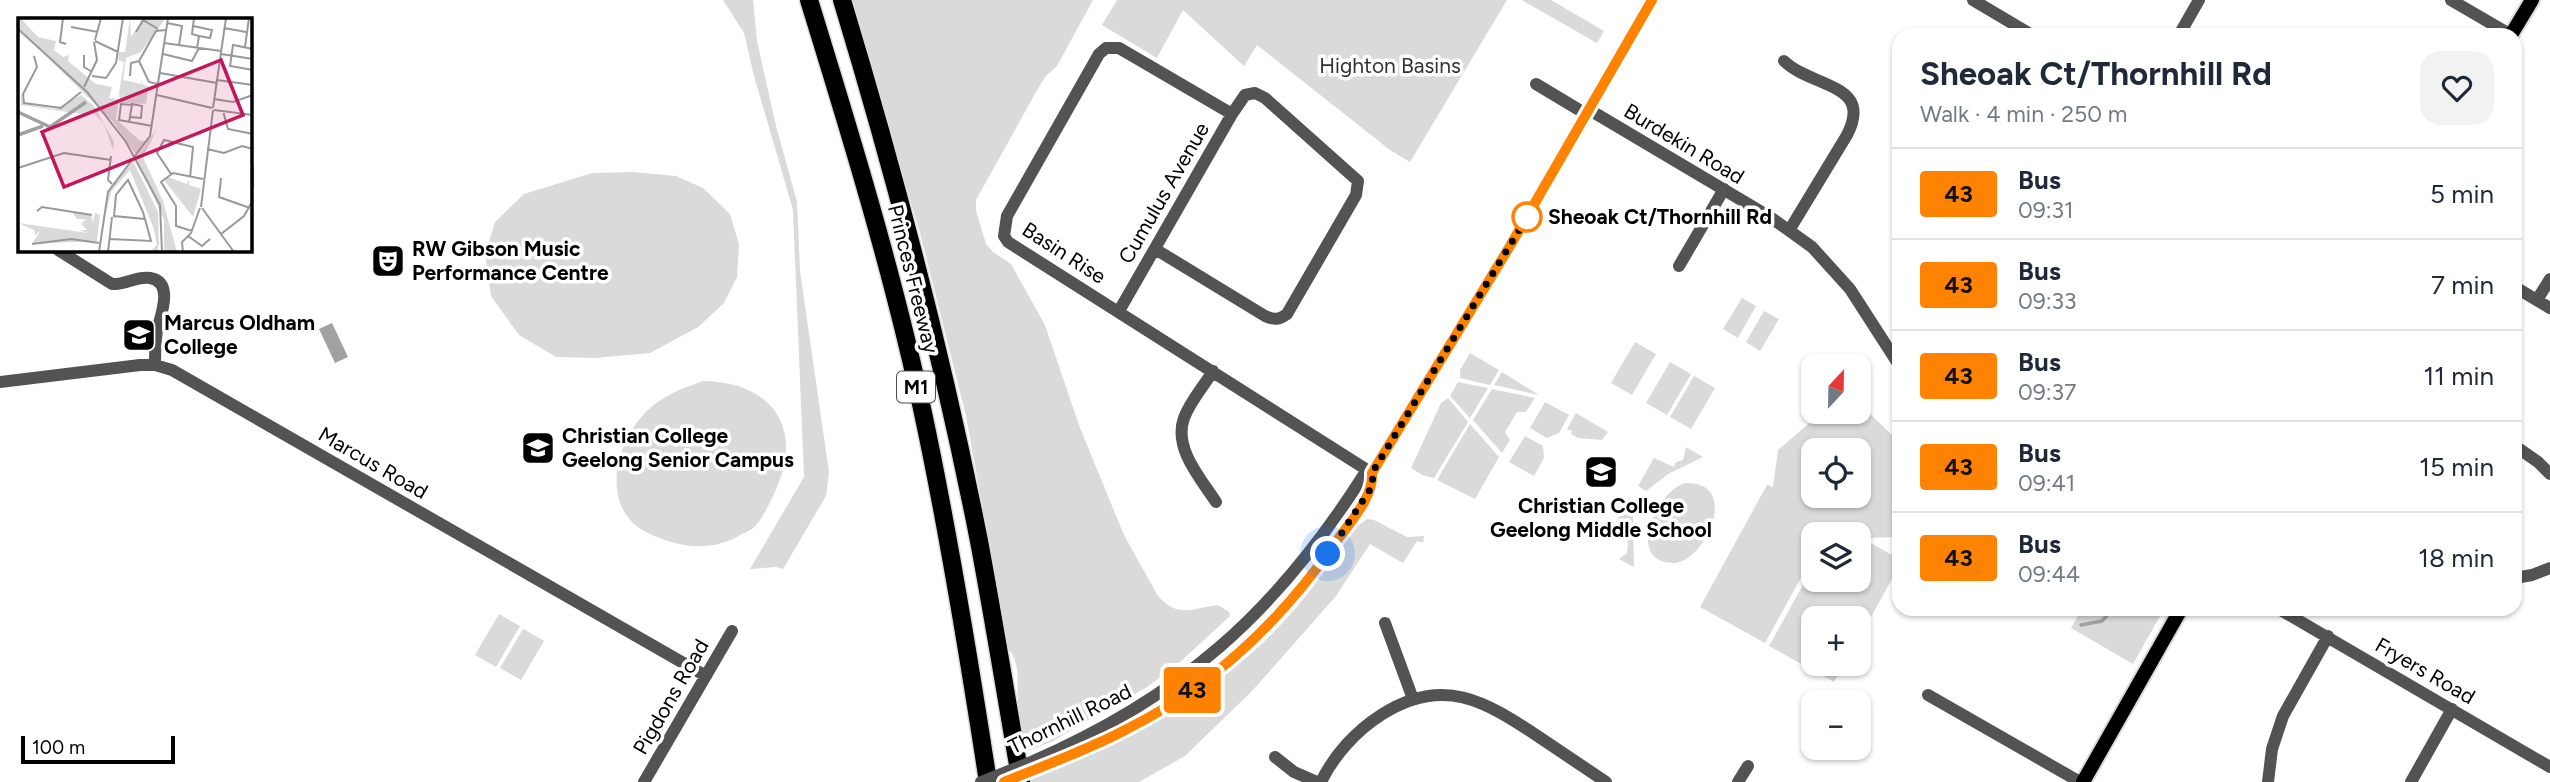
<!DOCTYPE html>
<html lang="en">
<head>
<meta charset="utf-8">
<style>
  body { margin:0; font-family:Figtree,sans-serif; background:#f2f2f3; color:#1f2937; height:100vh; display:flex; flex-direction:column; font-size:26px; white-space:nowrap }
  * { box-sizing:border-box; margin:0 }
  p { font-size:23px; color:#747a83 }
  .icon { flex:none; width:38px; height:38px; fill:none; stroke:currentColor; stroke-width:2; stroke-linecap:round; stroke-linejoin:round }
  .map { position:relative; flex:1; overflow:hidden }
  .drawer { position:absolute; left:1892px; top:28px; width:630px; height:588px; display:flex; flex-direction:column; background:#fff; border-radius:21px; box-shadow:0 2px 5px #0004 }
  .drawer>* { flex:none }
  .badge { padding:0 14px; border-radius:5px; font-size:24px; line-height:46px }
  .needle { width:46px; rotate:22deg }
  .controls { position:absolute; left:1801px; top:354px; display:grid; gap:14px }
  .controls a { display:grid; place-items:center; width:70px; height:70px; border-radius:14px; background:#fff; box-shadow:0 2px 5px #0004; font-size:35px }
  .scale { position:absolute; left:21px; bottom:18px; width:154px; box-sizing:border-box; padding-left:7px; border:4px solid #000; border-top:0; font-size:19px; line-height:24px; white-space:nowrap; color:#000; -webkit-text-stroke:5px #fff; paint-order:stroke }
  .you { position:absolute; width:35px; height:35px; margin:-18px; border:5px solid #fff; border-radius:50%; background:#1a73e8; box-shadow:0 0 0 10px #1a73e833 }
  .map>.badge { position:absolute; translate:-50% -50%; box-shadow:0 0 0 4px #fff }
  .round { display:grid; place-items:center; flex:none; width:74px; height:74px; border-radius:21px; background:#f2f2f3 }
  .overview { display:flex; align-items:center; justify-content:space-between; height:119px; padding:0 28px }
  h1 { font-size:33px; font-weight:700; line-height:52px }
  ul { padding:0; list-style:none }
  li { display:flex; align-items:center; gap:21px; height:91px; padding:0 28px; border-top:2px solid #e0e1e3 }
  li div { flex:1 }
  li b { display:block; font-size:26px }
  li em { font-style:normal }
  li .badge { min-width:77px; font-weight:700; text-align:center }
  .map>svg:first-child { display:block }
  .green { fill:#dadada; fill-rule:evenodd }
  .water { fill:#a1a1a1 }
  .lines { fill:none; stroke-linecap:round; stroke-linejoin:round }
  .stream { stroke:#a1a1a1; stroke-width:3.5 }
  .major-casing { stroke:#dbdbdb; stroke-width:18 }
  .highway-casing { stroke:#dbdbdb; stroke-width:21 }
  .minor { stroke:#535353; stroke-width:12 }
  .major { stroke:#000; stroke-width:14 }
  .highway { stroke:#000; stroke-width:18 }
  .minor-bridge { stroke:#535353; stroke-width:12 }
  .line-casing { stroke:#fff; stroke-width:16 }
  .line { stroke:#ff8200; stroke-width:10 }
  .walk { stroke:#000; stroke-width:7; stroke-dasharray:0 12.6 }
  .stop-dot { fill:#fff; stroke:#ff8200; stroke-width:3.5 }
  .labels { text-anchor:middle; stroke-width:7; stroke-linejoin:round; paint-order:stroke }
  .shield { fill:#fff; stroke:#4c4c4c; stroke-width:2 }
  .shield-label { font-size:19px; font-weight:bold; fill:#000 }
  .park-label { font-size:21px; fill:#313131; stroke:#fff }
  .street-label { font-size:21px; fill:#000; stroke:#fff }
  .stop-label { font-size:21px; font-weight:bold; fill:#000; stroke:#fff; text-anchor:start }
  .poi-label { font-size:21px; font-weight:bold; fill:#000; stroke:#fff; text-anchor:start }
  .inset-river { fill:none; stroke:#a1a1a1; stroke-width:3.5 }
  .inset-road { fill:none; stroke:#999; stroke-width:2 }
  .view { fill:#c2185b; fill-opacity:0.15; stroke:#c2185b; stroke-width:3.5 }
  .inset-edge { fill:none; stroke:#000; stroke-width:3.5 }
</style>
</head>
<body>
<div class="map">
<svg width="2550" height="782" viewBox="0 0 2550 782">
  <rect width="100%" height="100%" fill="#fff"/>
  <path class="green" d="M 723,0 L 753,0 L 757,41 L 775,122 L 797,202 L 800,271 L 829,472 L 826,496 L 783,569 L 776,567 L 750,569 L 804,477 L 793,210 L 754,76 L 744,33 Z
    M 852,0 L 1093,0 L 1057,66 L 1045,77 L 1036,92 L 976,200 L 976,211 L 986,244 L 993,252 L 1011,264 L 1045,325 L 1080,428 L 1124,535 L 1158,596 C 1179,619 1192,608 1218,605 L 1229,612 L 1230,616 L 1179,663 L 1147,687 L 1051,742 L 1023,753 C 1021,736 1019,719 1018,702 C 1016,685 1022,664 1008,649 L 966,416 L 920,233 Z
    M 1117,0 L 1507,0 L 1410,162 L 1390,150 L 1257,45 L 1244,66 L 1183,10 L 1157,58 L 1102,25 Z
    M 1522,0 L 1551,0 L 1604,31 L 1597,43 Z
    M 633,172 L 676,176 L 703,188 L 730,214 L 739,244 L 737,277 L 724,303 L 698,327 L 650,353 L 595,358 L 556,357 L 519,335 L 491,296 L 485,254 L 495,222 L 524,194 L 592,173 Z
    M 1742,298 L 1756,306 L 1738,338 L 1723,329 Z
    M 1764,311 L 1779,319 L 1760,351 L 1746,342 Z
    M 1635,342 L 1656,354 L 1632,395 L 1611,383 Z
    M 1470,353 L 1499,370 L 1490,385 L 1460,378 L 1460,370 Z
    M 1670,362 L 1691,374 L 1667,415 L 1646,403 Z
    M 1502,372 L 1539,395 L 1494,385 Z
    M 1694,376 L 1715,388 L 1691,429 L 1670,417 Z
    M 703,381 C 774,382 805,430 774,494 C 769,504 763,518 755,526 C 752,530 746,532 742,534 C 711,553 678,548 646,532 C 599,508 615,441 648,410 C 664,395 683,388 703,381 Z
    M 1458,382 L 1488,388 L 1470,418 L 1450,396 Z
    M 1492,389 L 1535,398 L 1526,412 L 1517,412 L 1505,432 L 1510,440 L 1502,453 L 1473,420 Z
    M 1448,398 L 1468,422 L 1434,478 L 1422,475 L 1411,468 L 1441,403 Z
    M 1545,402 L 1569,415 L 1559,433 L 1547,438 L 1530,428 Z
    M 1865,409 L 1899,442 L 1899,537 L 1862,538 L 1899,559 L 1899,566 L 1859,639 L 1858,618 L 1813,618 L 1813,663 L 1845,663 L 1834,682 L 1769,646 L 1813,567 L 1813,579 L 1858,579 L 1858,534 L 1813,534 L 1813,556 L 1765,643 L 1700,607 L 1767,485 L 1773,487 L 1778,450 L 1820,414 ZM 1813,450 L 1858,450 L 1858,495 L 1813,495 Z
    M 1576,413 L 1608,432 L 1602,440 L 1578,438 L 1571,434 L 1572,431 L 1567,429 Z
    M 1470,424 L 1499,457 L 1475,499 L 1437,480 Z
    M 1525,436 L 1543,446 L 1544,458 L 1534,476 L 1509,462 Z
    M 1686,447 L 1703,457 L 1668,474 L 1646,491 L 1638,486 L 1654,458 L 1674,467 L 1676,462 L 1683,460 Z
    M 1685,483 C 1743,481 1704,564 1673,563 C 1626,562 1654,493 1685,483 Z
    M 1628,500 L 1637,505 L 1633,517 L 1634,567 L 1619,559 L 1627,553 L 1628,542 L 1625,540 L 1622,528 L 1614,525 Z
    M 1367,519 L 1374,520 L 1407,537 L 1424,536 L 1423,543 L 1417,541 L 1403,563 L 1370,544 L 1336,596 L 1252,691 L 1185,756 L 1139,782 L 1027,782 C 1054,766 1087,758 1115,744 C 1179,712 1239,671 1287,618 C 1313,590 1333,558 1355,528 Z
    M 2082,609 L 2164,609 L 2133,664 L 2071,628 Z
    M 499,614 L 520,626 L 496,667 L 475,655 Z
    M 523,629 L 544,641 L 521,680 L 500,668 Z"/>
  <path class="water" d="M 332,323 L 348,357 L 335,363 L 319,329 Z"/>
  <g class="lines">
    <path class="stream" d="M 2081,625 L 2102,621 L 2113,609"/>
    <defs>
      <path id="major" d="M 2511,35 L 2532,0
        M 2083,782 L 2181,609"/>
      <path id="highway" d="M 809,0 C 851,136 893,273 923,413 C 949,535 969,658 988,782
        M 842,0 C 896,178 943,358 979,541 C 994,621 1007,702 1021,782"/>
    </defs>
    <use href="#major" class="major-casing"/>
    <use href="#highway" class="highway-casing"/>
    <path class="minor" d="M 1973,0 L 2032,35
      M 2451,0 L 2511,35
      M 2179,35 L 2199,0
      M 1784,61 C 1812,88 1874,83 1847,135 L 1790,229
      M 1536,84 L 1586,114
      M 1588,109 L 1770,217 L 1812,247 L 1850,289 L 1899,365
      M 1232,114 L 1119,48 L 1106,48 L 1099,54 L 1007,216 L 1004,236 L 1008,242 L 1372,473
      M 58,250 L 112,284 C 125,285 136,276 150,278 C 175,282 160,317 157,331 C 155,342 155,354 155,365
      M 1679,266 L 1724,189
      M 2515,287 L 2550,308
      M 2537,300 L 2550,279
      M 1119,311 L 1232,114 L 1245,95 L 1255,93 L 1265,98 L 1358,181 L 1356,195 L 1287,314 C 1279,320 1274,320 1265,316 L 1155,249
      M 1213,371 C 1204,386 1190,401 1184,418 C 1173,448 1201,479 1216,502
      M 0,382 L 140,365 L 155,365 L 172,370 L 706,676
      M 2515,446 L 2538,462 L 2550,474
      M 2515,578 L 2532,575 L 2550,568
      M 2279,609 L 2550,767
      M 1385,623 L 1413,699
      M 1928,695 L 2080,782
      M 1275,757 L 1294,772 L 1317,782
      M 1029,763 C 1180,698 1275,614 1363,476 L 1372,473 L 1510,246 L 1652,0
      M 1030,771 C 1069,755 1109,740 1146,719 C 1247,663 1314,582 1373,485 L 1372,473
      M 644,782 L 732,631
      M 1321,782 C 1334,755 1356,731 1381,715 C 1443,675 1485,701 1539,737 C 1561,752 1584,767 1606,782
      M 1738,782 L 1748,766
      M 2268,782 L 2272,749 L 2283,716 L 2328,636
      M 2411,782 L 2452,709"/>
    <use href="#major" class="major"/>
    <use href="#highway" class="highway"/>
    <path class="minor-bridge" d="M 981,782 L 1029,763
      M 1004,782 L 1030,771"/>
  </g>
  <g class="lines">
    <defs>
      <path id="line" d="M 1004,782 C 1045,765 1088,750 1127,729 C 1214,686 1281,621 1336,542 C 1350,522 1374,497 1372,473 L 1510,246 L 1652,0"/>
    </defs>
    <use href="#line" class="line-casing"/>
    <use href="#line" class="line"/>
    <path class="walk" d="M 1328,554 L 1373,485 L 1372,473 L 1527,217"/>
  </g>
  <defs>
    <symbol id="theatre-square" viewBox="-11 -11 22 22"><rect x="-9" y="-9" width="18" height="18" rx="4" fill="#000" stroke="#fff"/><path d="M-5-5.5Q0-4 5-5.5V0Q5 5 0 6Q-5 5-5 0ZM-3.3-2.5H-1v1.5H-3.3ZM1-2.5H3.3v1.5H1ZM-2.8 1Q0 5.5 2.8 1Z" fill="#fff"/></symbol>
    <symbol id="university-square" viewBox="-11 -11 22 22"><rect x="-9" y="-9" width="18" height="18" rx="4" fill="#000" stroke="#fff"/><path d="M0-5L7-2L0 1L-7-2ZM-4 1L0 2.5L4 1V4Q0 6-4 4Z" fill="#fff"/></symbol>
    <symbol id="school-square" viewBox="-11 -11 22 22"><rect x="-9" y="-9" width="18" height="18" rx="4" fill="#000" stroke="#fff"/><path d="M0-5L7-2L0 1L-7-2ZM-4 1L0 2.5L4 1V4Q0 6-4 4Z" fill="#fff"/></symbol>
  </defs>
  <g fill-rule="evenodd">
    <use href="#theatre-square" x="369" y="242" width="38" height="38"/>
    <use href="#university-square" x="120" y="316" width="38" height="38"/>
    <use href="#school-square" x="519" y="429" width="38" height="38"/>
    <use href="#school-square" x="1582" y="453" width="38" height="38"/>
  </g>
  <circle class="stop-dot" cx="1527" cy="217" r="14"/>
  <g class="labels">
    <rect class="shield" x="897" y="371.5" width="38" height="31" rx="5"/>
    <g class="shield-label">
      <text x="916" y="394">M1</text>
    </g>
    <g class="park-label">
      <text x="1390" y="73">Highton Basins</text>
    </g>
    <g class="street-label">
      <text transform="translate(1684 144) rotate(31)" y="7">Burdekin Road</text>
      <text transform="translate(1164 193) rotate(-60)" y="7">Cumulus Avenue</text>
      <text transform="translate(1064 253) rotate(33)" y="7">Basin Rise</text>
      <text transform="translate(913 279) rotate(76)" y="7">Princes Freeway</text>
      <text transform="translate(373 463) rotate(30)" y="7">Marcus Road</text>
      <text transform="translate(2425 671) rotate(30)" y="7">Fryers Road</text>
      <text transform="translate(671 697) rotate(-60)" y="7">Pigdons Road</text>
      <text transform="translate(1070 719) rotate(-26)" y="7">Thornhill Road</text>
    </g>
    <g class="stop-label">
      <text x="1548" y="224">Sheoak Ct/Thornhill Rd</text>
    </g>
    <g class="poi-label">
      <text x="412" y="256">RW Gibson Music<tspan x="412" dy="24">Performance Centre</tspan></text>
      <text x="164" y="330">Marcus Oldham<tspan x="164" dy="24">College</tspan></text>
      <text x="562" y="443">Christian College<tspan x="562" dy="24">Geelong Senior Campus</tspan></text>
      <text x="1601" y="513" text-anchor="middle">Christian College<tspan x="1601" dy="24">Geelong Middle School</tspan></text>
    </g>
  </g>
  <g transform="translate(18 18)">
    <rect width="234" height="234" fill="#fff"/>
    <path d="M 2,0 L 20,19 L 38,23 L 36,32 L 45,39 L 51,37 L 50,43 L 78,66 L 94,69 L 91,80 L 100,81 L 106,44 L 100,42 L 101,34 L 107,34 L 112,0 L 113,19 L 126,0 L 148,0 L 123,34 L 108,40 L 105,62 L 123,66 L 123,61 L 124,66 L 137,71 L 130,71 L 128,86 L 102,85 L 102,74 L 98,101 L 122,123 L 128,123 L 118,137 L 95,104 L 0,10 ZM 3,75 L 6,86 L 37,91 L 63,77 L 76,88 L 96,124 L 95,132 L 86,106 L 74,93 L 69,97 L 3,87 ZM 139,111 L 125,139 L 145,183 L 159,234 L 146,234 L 146,202 L 118,140 ZM 115,143 L 140,194 L 141,226 L 139,234 L 134,232 L 139,227 L 136,211 L 112,152 L 93,174 L 88,196 L 91,173 ZM 150,159 L 169,166 L 171,161 L 171,167 L 183,171 L 175,199 L 146,162 ZM 54,194 L 73,197 L 75,204 L 77,195 L 82,197 L 79,223 L 14,226 L 22,213 L 17,217 L 16,212 L 0,205 L 70,215 L 61,212 L 69,212 L 63,206 L 68,201 L 59,201 Z" fill="#dadada"/>
    <path class="inset-river" d="M 0,94 L 32,109 L 68,84M 0,117 L 25,108"/>
    <path class="inset-road" d="M 45,0 L 42,24 L 48,26M 176,0 L 174,16 L 181,18M 149,5 L 164,8 L 161,27M 175,8 L 194,12 L 192,20 L 181,18 L 179,30M 53,9 L 80,14M 206,10 L 228,14M 0,11 L 69,74 L 108,124 L 142,187 L 144,234M 118,14 L 125,2 L 140,11M 77,22 L 83,0M 77,23 L 100,34M 146,25 L 203,33M 227,29 L 231,0M 235,31 L 215,27 L 212,48 L 235,52M 145,36 L 174,43 L 181,30M 203,36 L 235,41M 66,37 L 66,49 L 74,54M 16,38 L 19,49 L 5,76 L 6,85 L 43,90 L 63,74M 142,55 L 199,65M 74,58 L 88,60 L 98,45 L 105,0M 112,58 L 113,45 L 121,43M 199,62 L 235,67M 140,66 L 131,64 L 121,43 L 138,13 L 148,12M 66,69 L 79,42 L 76,24M 139,77 L 194,90M 196,81 L 215,84 L 235,77M 114,87 L 103,86 L 101,102 L 134,108M 195,90 L 208,0M 196,92 L 235,97M 205,93 L 210,111 L 235,116M 111,104 L 114,87 L 114,86 L 124,88 L 123,100 L 112,99M 189,131 L 206,135 L 224,128 L 235,131M 93,138 L 90,162 L 94,166M 235,148 L 235,170M 0,150 L 46,135 L 93,142M 153,156 L 139,135 L 146,122 L 175,129 L 172,160M 203,160 L 201,179 L 232,190M 183,189 L 195,92M 184,190 L 216,234M 19,193 L 24,189 L 74,197M 174,213 L 158,208 L 158,188 L 143,164 L 155,155 L 185,161M 203,216 L 226,198 L 235,182M 170,218 L 184,228 L 192,221M 92,221 L 133,223 L 127,201 L 125,194 L 124,192 L 110,162 L 98,177 L 96,198 L 127,201M 14,226 L 53,221 L 81,225M 81,234 L 90,174 L 132,118 L 150,0M 90,234 L 94,199M 165,234 L 164,224 L 173,215 L 182,190"/>
    <path class="view" d="M 203,42 L 225,97 L 46,169 L 24,114 Z"/>
    <rect width="234" height="234" class="inset-edge"/>
  </g>
</svg>
<div class="controls">
<a><svg class="needle" viewBox="-14 -14 28 28"><path d="M0-13l5 13h-10z" fill="#e53935"/><path d="M0 13l5-13h-10z" fill="#747a83"/></svg></a>
<a><svg class="icon" aria-label="locate" viewBox="0 0 24 24"><circle cx="12" cy="12" r="6"/><path d="M12 2v4M12 18v4M2 12h4M18 12h4"/></svg></a>
<a><svg class="icon" aria-label="layers" viewBox="0 0 24 24"><path d="M12 4l9 5-9 5-9-5zM3 14l9 5 9-5"/></svg></a>
<a>+</a>
<a>−</a>
</div>
<div class="scale">100 m</div>
<div class="you" style="left:1328px;top:554px"></div>
<b class="badge" style="left:1192px;top:690px;background:#ff8200;color:#111">43</b>
<section class="drawer">
<div class="overview"><div><h1>Sheoak Ct/Thornhill Rd</h1><p>Walk · 4 min · 250 m</p></div><a class="round"><svg class="icon" aria-label="heart" viewBox="0 0 24 24"><path d="M12 20l-8-8c-3-5 5-10 8-4 3-6 11-1 8 4z"/></svg></a></div>
<ul>
<li><span class="badge" style="background:#ff8200;color:#111">43</span><div><b>Bus</b><p>09:31</p></div><em>5 min</em></li>
<li><span class="badge" style="background:#ff8200;color:#111">43</span><div><b>Bus</b><p>09:33</p></div><em>7 min</em></li>
<li><span class="badge" style="background:#ff8200;color:#111">43</span><div><b>Bus</b><p>09:37</p></div><em>11 min</em></li>
<li><span class="badge" style="background:#ff8200;color:#111">43</span><div><b>Bus</b><p>09:41</p></div><em>15 min</em></li>
<li><span class="badge" style="background:#ff8200;color:#111">43</span><div><b>Bus</b><p>09:44</p></div><em>18 min</em></li>
</ul>
</section>
</div>
</body>
</html>
